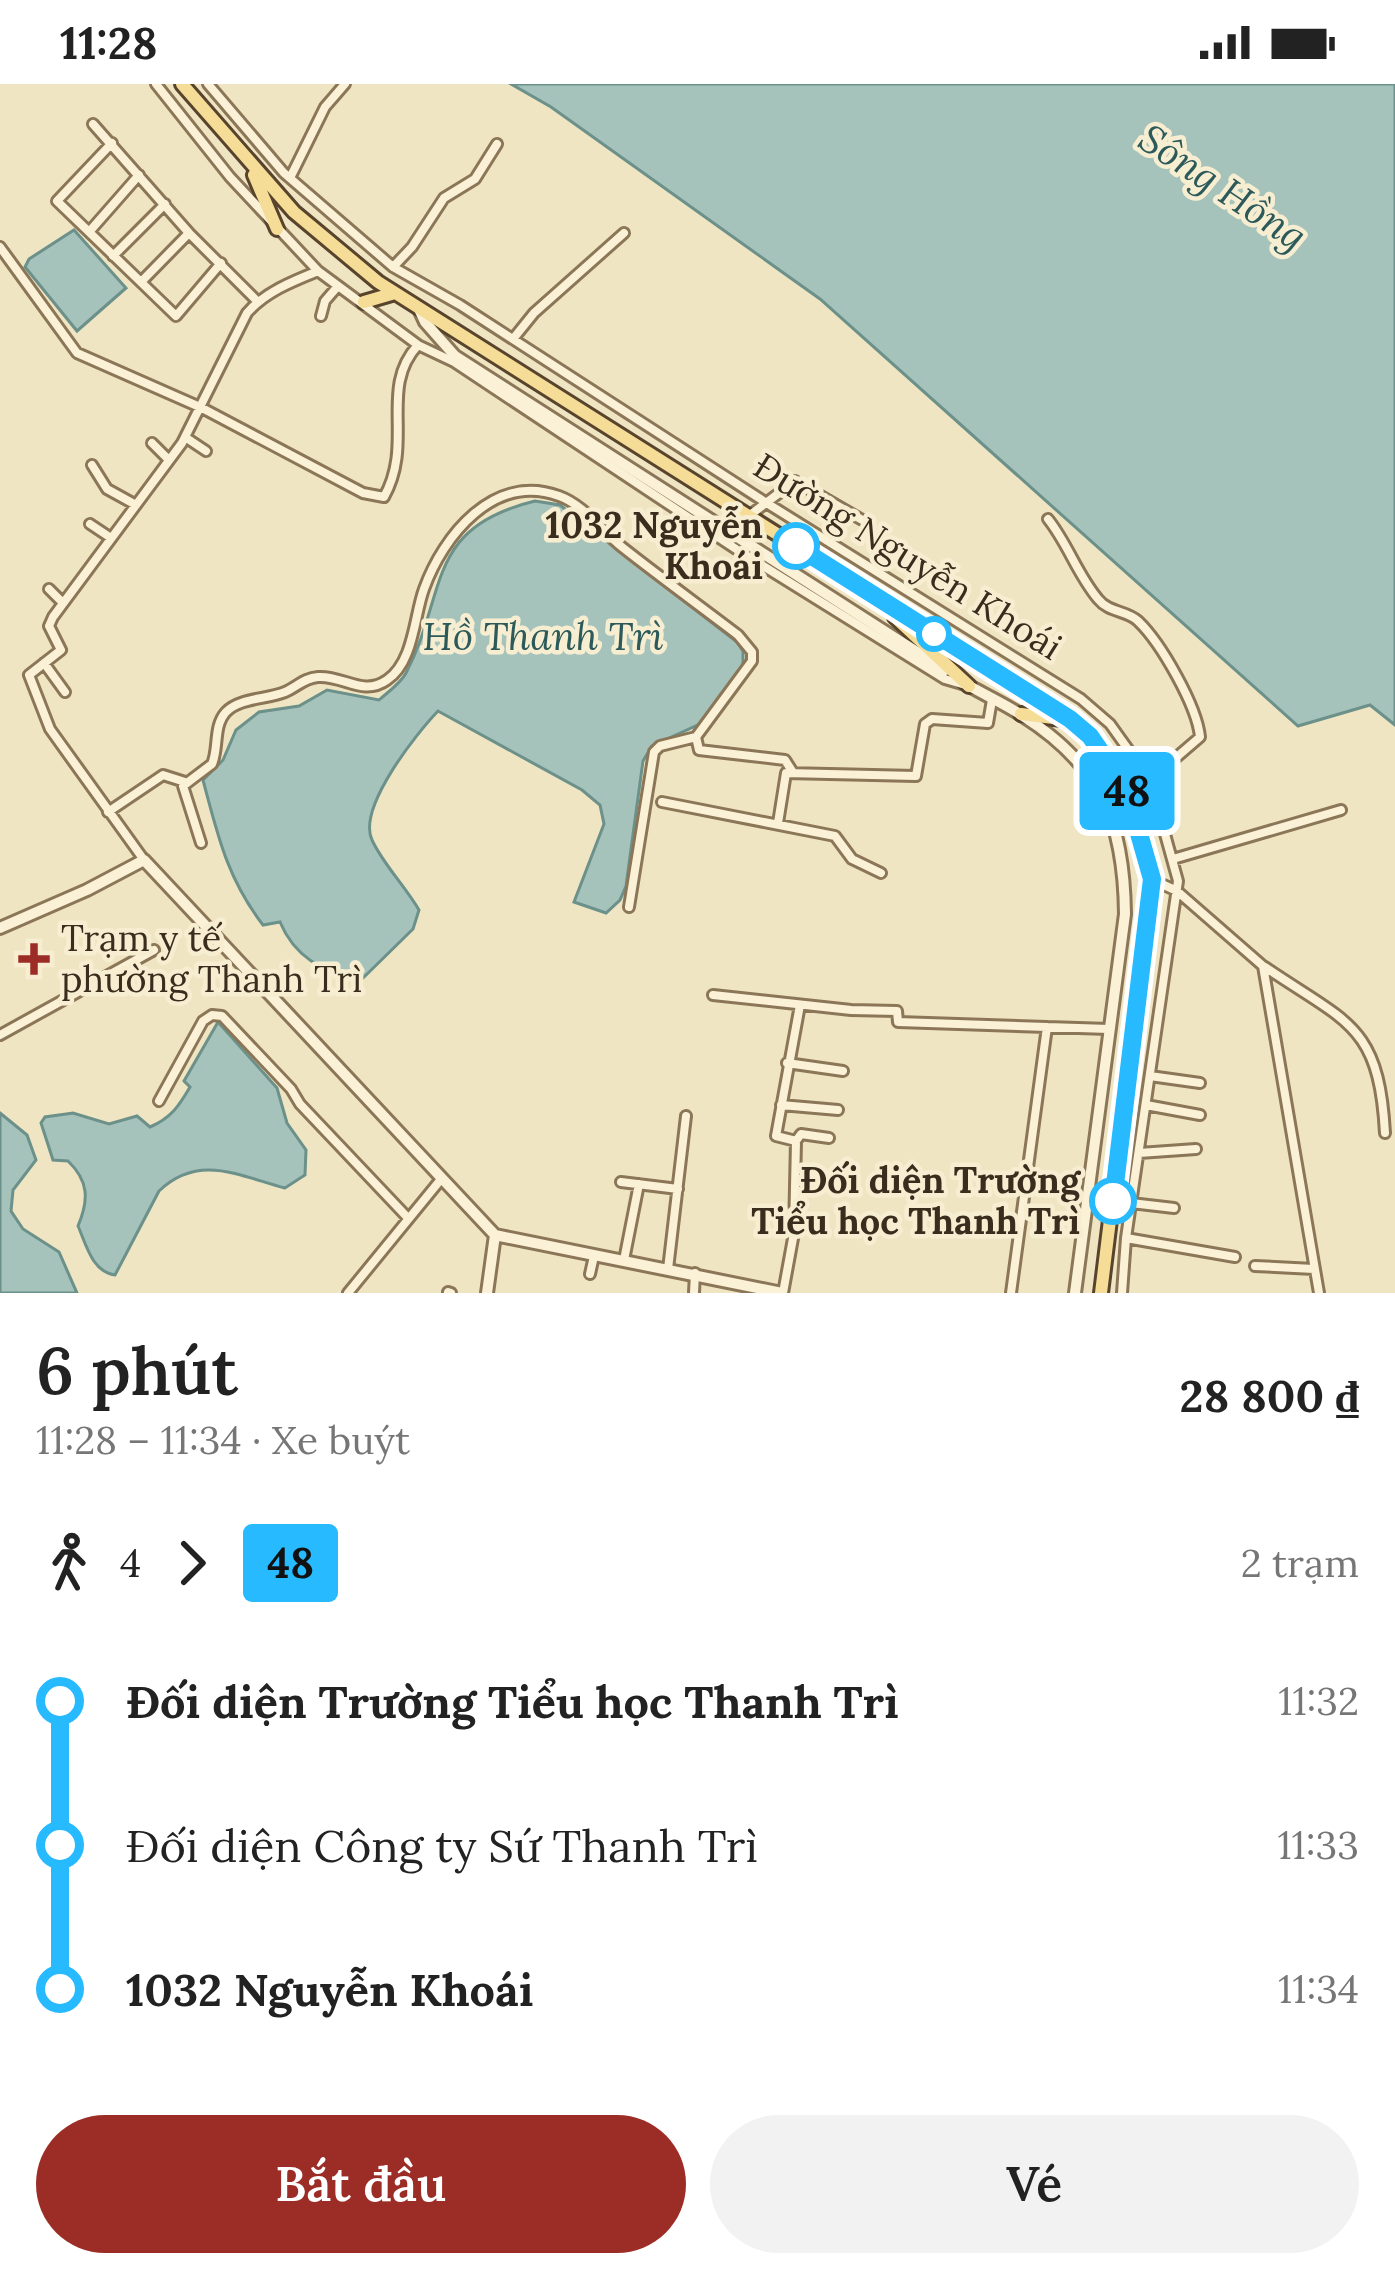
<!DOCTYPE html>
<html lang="vi">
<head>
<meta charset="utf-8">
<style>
  body { margin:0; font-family:Lora,serif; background:#f2f2f2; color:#222; height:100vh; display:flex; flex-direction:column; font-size:45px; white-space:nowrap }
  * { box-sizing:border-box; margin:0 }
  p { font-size:39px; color:#767676 }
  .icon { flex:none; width:66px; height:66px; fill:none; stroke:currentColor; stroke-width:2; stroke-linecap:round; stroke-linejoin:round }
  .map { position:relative; height:1209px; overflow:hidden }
  .drawer { display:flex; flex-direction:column; background:#fff; flex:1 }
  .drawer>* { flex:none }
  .badge { padding:0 24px; border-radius:9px; font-size:42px; line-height:78px }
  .map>.badge { position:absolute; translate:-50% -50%; box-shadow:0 0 0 6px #fff }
  .legs { display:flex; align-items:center; gap:18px; height:132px; padding:0 36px; font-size:39px }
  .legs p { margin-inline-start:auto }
  .head { display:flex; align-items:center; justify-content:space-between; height:204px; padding:0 36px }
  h1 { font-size:66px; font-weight:600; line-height:90px }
  .primary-button { display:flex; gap:24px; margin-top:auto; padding:24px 36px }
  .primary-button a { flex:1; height:138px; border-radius:72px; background:#9c2c26; color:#fff; font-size:48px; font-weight:600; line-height:138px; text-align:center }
  .primary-button a+a { background:#f2f2f2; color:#222 }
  ul { padding:0 36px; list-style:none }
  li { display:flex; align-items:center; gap:42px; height:144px; font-size:45px }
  li i { display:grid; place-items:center; width:18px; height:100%; margin:0 15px; background:currentColor }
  li i::after { content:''; width:30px; height:30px; margin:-15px; border:9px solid; border-radius:50%; background:#fff }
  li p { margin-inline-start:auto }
  li:first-child i { background:linear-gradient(#0000 50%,currentColor 0) }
  li:last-child i { background:linear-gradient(currentColor 50%,#0000 0) }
  .status { display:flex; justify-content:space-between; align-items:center; height:84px; padding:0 60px; background:#fff; direction:ltr }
  .status svg { height:33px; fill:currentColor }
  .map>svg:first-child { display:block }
  .water { fill:#a5c2bb; stroke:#6b918a; stroke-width:3 }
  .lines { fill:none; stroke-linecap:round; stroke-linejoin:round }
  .minor-casing { stroke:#8b7658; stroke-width:14 }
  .tertiary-casing { stroke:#8b7658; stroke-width:16 }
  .primary-casing { stroke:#58442d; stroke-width:18 }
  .minor { stroke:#faf1d6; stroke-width:8 }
  .tertiary { stroke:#faf1d6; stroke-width:10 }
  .primary { stroke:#f5dd98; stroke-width:12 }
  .line-1-casing { stroke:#fff; stroke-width:27 }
  .line-1 { stroke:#27baff; stroke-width:18 }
  .stop-1-dot { fill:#fff; stroke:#27baff; stroke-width:6 }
  .poi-dot { fill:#9c2c26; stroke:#f7eed2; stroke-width:4.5 }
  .labels { text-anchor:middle; stroke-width:9; stroke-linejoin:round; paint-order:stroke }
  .stop-label { font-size:36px; font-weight:bold; fill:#3a2d1d; stroke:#f7eed2; text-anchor:end }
  .street-label { font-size:36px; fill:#3a2d1d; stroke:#f7eed2 }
  .poi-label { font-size:36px; fill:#3a2d1d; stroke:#f7eed2; text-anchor:start }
  .water-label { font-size:39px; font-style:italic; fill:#2c5a5a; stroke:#f7eed2 }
</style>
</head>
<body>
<div class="status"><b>11:28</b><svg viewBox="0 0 49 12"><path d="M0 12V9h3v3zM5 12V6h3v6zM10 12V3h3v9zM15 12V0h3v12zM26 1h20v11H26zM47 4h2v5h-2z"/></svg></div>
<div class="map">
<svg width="1395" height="1209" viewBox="0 0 1395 1209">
  <rect width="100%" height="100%" fill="#f0e5c2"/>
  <path class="water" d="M 511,0 L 1395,0 L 1395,641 L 1370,621 L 1298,642 L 820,215 L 551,23 Z
    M 74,146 L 126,204 L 77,247 L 25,183 L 29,175 Z
    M 535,417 L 560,421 L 737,558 L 743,567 L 743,582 L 702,639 L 652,662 L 643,677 L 626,802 L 620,816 L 606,829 L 574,818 L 604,740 L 600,721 L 582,706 L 438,627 C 416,650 357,724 372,756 C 383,780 405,802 419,826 L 413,845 L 362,895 C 325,890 295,874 280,838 L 263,841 C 227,794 218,752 203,696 L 223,676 L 236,646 L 259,628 L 299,622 L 327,606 L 379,616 C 388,608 401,599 406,589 C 448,508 424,444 535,417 Z
    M 218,938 L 277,1004 L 287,1039 L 306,1066 L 305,1091 L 285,1104 C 239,1092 199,1069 159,1107 L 115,1191 C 92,1188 86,1160 78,1142 C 89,1116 89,1097 68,1077 L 53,1076 L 41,1039 L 45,1033 L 73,1029 L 109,1040 L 137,1032 L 150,1043 C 171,1034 179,1022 190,1003 L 184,997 Z
    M 0,1029 L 27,1051 L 36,1076 L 13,1106 L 11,1127 L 23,1145 L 59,1168 L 77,1209 L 0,1209 Z"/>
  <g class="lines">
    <defs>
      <path id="minor" d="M 156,0 L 230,93 L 318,187 L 418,261 L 454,278 L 739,467 L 945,595 L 962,600
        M 208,0 L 284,89 L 393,183 L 460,221 L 765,418 L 1081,615 L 1110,640 L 1150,696 L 1178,797 L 1126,1154 L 1122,1209
        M 93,40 L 189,149 L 257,217
        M 112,59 L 57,117 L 176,232 L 221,179
        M 290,94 L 325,23 L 345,0
        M 89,148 L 139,91
        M 0,163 L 77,269 L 202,324 L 363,409 L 384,413 C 415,358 378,304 418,261
        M 113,172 L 165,120
        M 393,183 L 412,163 L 444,114 L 475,95 L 497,60
        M 141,198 L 189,149
        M 321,232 L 325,217 L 338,202
        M 513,255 L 534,229 L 624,149
        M 185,353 L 206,367
        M 152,359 L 169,376
        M 92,381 L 107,405 L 136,421
        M 750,431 L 795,397 L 864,437
        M 1048,435 C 1068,460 1077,490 1098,515 C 1109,529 1126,526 1138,537 C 1161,559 1197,622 1200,653 L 1150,696 L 1126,704
        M 90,440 L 111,454
        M 49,505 L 63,519
        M 44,579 L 65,608
        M 696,653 L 699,666 L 785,676 L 792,687
        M 662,718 L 835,752 L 852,775 L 881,789
        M 108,728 L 163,691 L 185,698
        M 778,739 L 786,689 L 916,692 L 925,640 L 932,635 L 988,639 L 992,616
        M 201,759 L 183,702 L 212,680 C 219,665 213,642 226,628 C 239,614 268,615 285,608 C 297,603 304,594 318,593 C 343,591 363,613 387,596 C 414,578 414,532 424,505 C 443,452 494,388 559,412 C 584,421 601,446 622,463 C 660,493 700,522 738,551 L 752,568 L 752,577 L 696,653 L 660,662 L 654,668 L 629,823
        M 1173,775 L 1341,726
        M 144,776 L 50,645 L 29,591 L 61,566 L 49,542 L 53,533 L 182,359 L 247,229 C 265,208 293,197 318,187
        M 1153,796 L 1177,807 L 1263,882 L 1319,1209
        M 1265,883 C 1347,939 1379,940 1385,1049
        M 713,911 L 851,926 L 897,927 L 898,938 L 1109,945
        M 0,951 L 154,866
        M 787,979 L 843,987
        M 1150,992 L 1200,999
        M 159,1017 L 203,937 L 212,931 L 222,932 L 291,1005 L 300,1020 L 408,1134
        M 781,1021 L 838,1026
        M 1146,1021 L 1200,1031
        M 796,1057 L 776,1052 L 800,921
        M 1139,1069 L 1196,1065
        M 621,1098 L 678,1105
        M 1131,1119 L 1174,1124
        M 1126,1154 L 1235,1173
        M 624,1176 L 639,1100
        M 1255,1182 L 1314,1185
        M 668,1185 L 686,1032
        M 590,1190 L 594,1172
        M 448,1208 L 451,1209
        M 348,1209 L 442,1094
        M 694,1209 L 695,1189
        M 783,1209 L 794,1149 L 796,1057 L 801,1050 L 829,1054
        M 1011,1209 L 1047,943"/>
      <path id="tertiary" d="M 418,223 L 425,238 L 455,272 L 945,586
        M 966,600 C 985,611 1005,620 1023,632 C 1102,682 1124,739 1125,830 L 1075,1209
        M 0,844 L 87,806 L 144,776 L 495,1151 L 782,1209
        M 487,1209 L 495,1151"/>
      <path id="primary" d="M 182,0 L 294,128 L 378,198 L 1070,635 L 1090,652 L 1126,704 L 1152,795 L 1101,1209
        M 254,91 L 277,145
        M 364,218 L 395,209
        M 895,533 L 969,602
        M 1021,630 L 1062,635"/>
    </defs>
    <use href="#minor" class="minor-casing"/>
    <use href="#tertiary" class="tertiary-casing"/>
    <use href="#primary" class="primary-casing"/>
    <use href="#minor" class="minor"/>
    <use href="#tertiary" class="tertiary"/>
    <use href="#primary" class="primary"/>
  </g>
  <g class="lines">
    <defs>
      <path id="line-1" d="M 796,462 L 1070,635 L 1090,652 L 1126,704 L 1152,795 L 1113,1117"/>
    </defs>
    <use href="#line-1" class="line-1-casing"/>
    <use href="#line-1" class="line-1"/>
  </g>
  <g class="stop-1-dot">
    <circle cx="796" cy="462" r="21"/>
    <circle cx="934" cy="550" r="15"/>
    <circle cx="1113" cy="1117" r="21"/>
  </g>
  <path class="poi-dot" d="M28 857h12v12h12v12h-12v12h-12v-12h-12v-12h12z"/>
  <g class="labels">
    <g class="stop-label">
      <text x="763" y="454">1032 Nguyễn<tspan x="763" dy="41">Khoái</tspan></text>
      <text x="1080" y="1109">Đối diện Trường<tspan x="1080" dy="41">Tiểu học Thanh Trì</tspan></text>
    </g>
    <g class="street-label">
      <text transform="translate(908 472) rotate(32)" y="13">Đường Nguyễn Khoái</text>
    </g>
    <g class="poi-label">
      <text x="61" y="867">Trạm y tế<tspan x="61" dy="41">phường Thanh Trì</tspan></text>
    </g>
    <g class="water-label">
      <text transform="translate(1223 103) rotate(34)" y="14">Sông Hồng</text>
      <text x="543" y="566">Hồ Thanh Trì</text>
    </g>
  </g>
</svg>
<b class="badge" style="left:1127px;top:707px;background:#27baff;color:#111">48</b>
</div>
<section class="drawer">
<div class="head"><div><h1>6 phút</h1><p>11:28 – 11:34 · Xe buýt</p></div><b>28 800 ₫</b></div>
<div class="legs"><svg class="icon" aria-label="walk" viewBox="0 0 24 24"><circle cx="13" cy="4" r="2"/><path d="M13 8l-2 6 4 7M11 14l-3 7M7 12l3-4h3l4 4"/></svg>4<svg class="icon" aria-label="forward" viewBox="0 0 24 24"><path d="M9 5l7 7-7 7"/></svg><b class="badge" style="background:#27baff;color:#111">48</b><p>2 trạm</p></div>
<ul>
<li><i style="color:#27baff"></i><b>Đối diện Trường Tiểu học Thanh Trì</b><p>11:32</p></li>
<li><i style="color:#27baff"></i><span>Đối diện Công ty Sứ Thanh Trì</span><p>11:33</p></li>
<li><i style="color:#27baff"></i><b>1032 Nguyễn Khoái</b><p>11:34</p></li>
</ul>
<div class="primary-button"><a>Bắt đầu</a><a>Vé</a></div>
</section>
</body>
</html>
